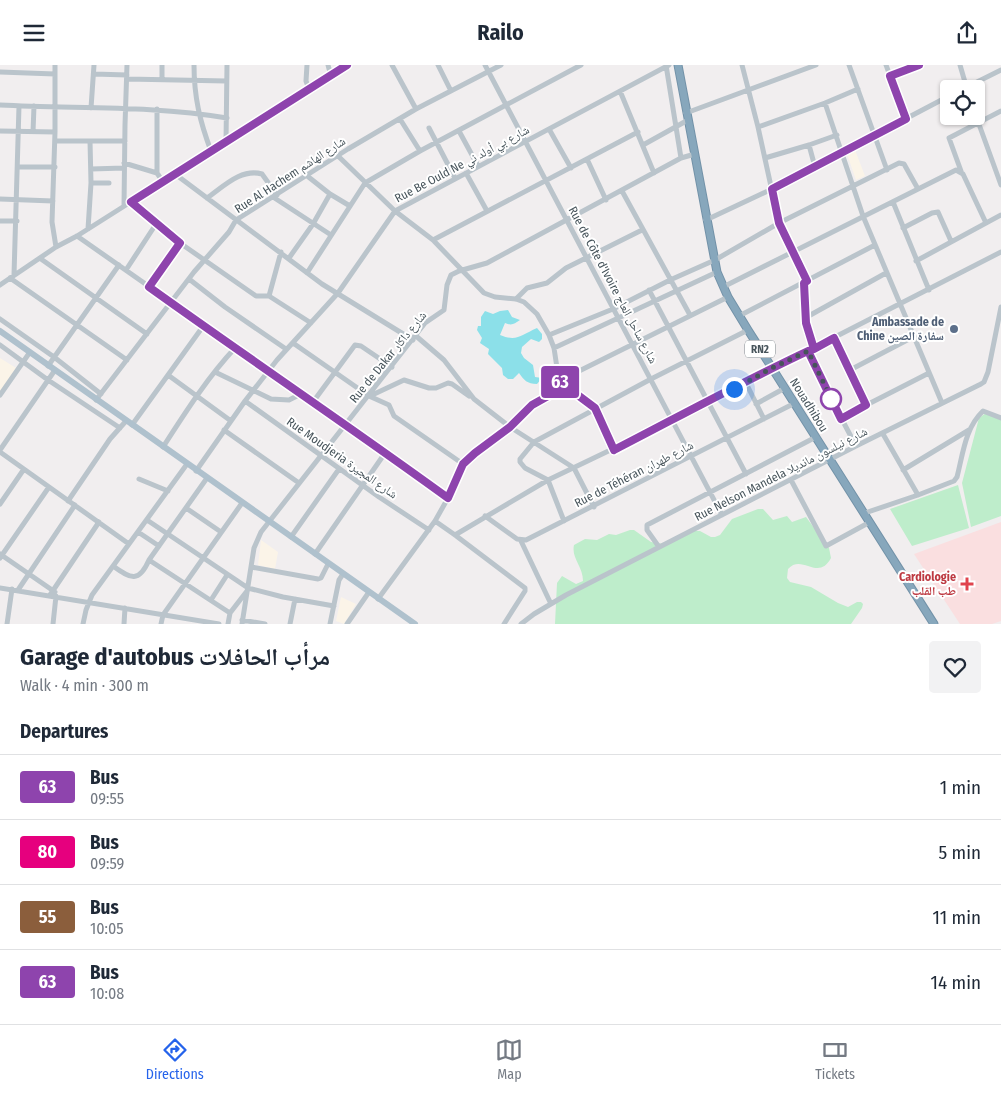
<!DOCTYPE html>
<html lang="en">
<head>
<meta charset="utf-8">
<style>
  body { margin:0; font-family:"Fira Sans Condensed","Noto Naskh Arabic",sans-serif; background:#f2f2f3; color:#1f2937; height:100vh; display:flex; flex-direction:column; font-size:19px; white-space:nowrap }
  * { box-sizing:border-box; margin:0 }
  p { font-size:16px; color:#747a83 }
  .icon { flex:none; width:28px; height:28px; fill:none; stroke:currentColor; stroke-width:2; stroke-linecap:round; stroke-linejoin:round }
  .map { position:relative; height:559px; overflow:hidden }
  .sheet { display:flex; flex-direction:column; background:#fff; flex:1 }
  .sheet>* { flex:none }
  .badge { padding:0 10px; border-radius:4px; font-size:18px; line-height:32px }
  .tools { position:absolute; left:940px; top:15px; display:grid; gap:10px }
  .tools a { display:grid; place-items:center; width:45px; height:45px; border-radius:5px; background:#fff; box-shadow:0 1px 4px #0004; font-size:25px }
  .you { position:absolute; width:25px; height:25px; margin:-12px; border:4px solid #fff; border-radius:50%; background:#1a73e8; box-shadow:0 0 0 8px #1a73e833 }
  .map>.badge { position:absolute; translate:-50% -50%; box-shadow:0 0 0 2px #fff }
  h2 { padding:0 20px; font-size:19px; line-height:45px }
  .round { display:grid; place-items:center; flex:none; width:52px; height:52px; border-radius:5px; background:#f2f2f3 }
  .overview { display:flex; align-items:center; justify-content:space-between; height:85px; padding:0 20px }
  h1 { font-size:24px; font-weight:700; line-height:38px }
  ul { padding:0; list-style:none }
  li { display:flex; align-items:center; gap:15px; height:65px; padding:0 20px; border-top:1px solid #e0e1e3 }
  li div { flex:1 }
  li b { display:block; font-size:19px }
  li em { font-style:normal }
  li .badge { min-width:55px; font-weight:700; text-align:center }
  header { display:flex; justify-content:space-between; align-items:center; height:65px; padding:0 20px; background:#fff; font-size:22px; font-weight:700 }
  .dock { display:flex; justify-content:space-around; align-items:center; height:70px; border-top:1px solid #e0e1e3; background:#fff; font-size:14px; color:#747a83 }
  .dock a { display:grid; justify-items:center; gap:2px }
  .dock .selected { color:#2563eb }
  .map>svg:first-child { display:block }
  .commercial { fill:#fbf4e8 }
  .medical { fill:#fadfe0 }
  .green { fill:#beedcb }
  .water { fill:#8ce0e9 }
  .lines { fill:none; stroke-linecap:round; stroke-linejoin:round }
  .highway-casing { stroke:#7392a8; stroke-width:9 }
  .minor { stroke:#bac4cb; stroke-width:5 }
  .major { stroke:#afc1cd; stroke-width:6 }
  .highway { stroke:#87a7bc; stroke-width:7 }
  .line-casing { stroke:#fff; stroke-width:11 }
  .line { stroke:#8e44ad; stroke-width:8 }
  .walk { stroke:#47545b; stroke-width:5; stroke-dasharray:0 9 }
  .service-dot { fill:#5c6f8a; stroke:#fff; stroke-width:2 }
  .stop-dot { fill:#fff; stroke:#8e44ad; stroke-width:2.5 }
  .health-dot { fill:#e0444e; stroke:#fff; stroke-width:2 }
  .labels { text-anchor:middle; stroke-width:4; stroke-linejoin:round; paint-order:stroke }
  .shield { fill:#fff; stroke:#7e878c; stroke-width:1 }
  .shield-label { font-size:11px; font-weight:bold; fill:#47545b }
  .street-label { font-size:12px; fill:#47545b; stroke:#fff }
  .service-label { font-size:12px; font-weight:bold; fill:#4e5e75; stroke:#fff; text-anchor:end }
  .health-label { font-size:12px; font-weight:bold; fill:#be3a42; stroke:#fff; text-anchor:end }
</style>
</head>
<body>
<header><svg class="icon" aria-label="menu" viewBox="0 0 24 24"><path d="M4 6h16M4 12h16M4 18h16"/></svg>Railo<svg class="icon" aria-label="share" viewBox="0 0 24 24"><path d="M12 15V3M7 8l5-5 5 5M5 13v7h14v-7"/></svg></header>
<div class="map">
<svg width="1001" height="559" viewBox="0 0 1001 559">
  <rect width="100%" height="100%" fill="#f1eeef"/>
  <path class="commercial" d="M 855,85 L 865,111 L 856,115 L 847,89 Z
    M 0,293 L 16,303 L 0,327 Z
    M 261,475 L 278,487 L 275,504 L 258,500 Z
    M 341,532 L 356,539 L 344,559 L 336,556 Z"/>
  <path class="medical" d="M 1001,457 L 1001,556 L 992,559 L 960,559 L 914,489 Z"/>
  <path class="green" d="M 986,348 L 1001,354 L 1001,451 L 971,462 L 962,418 L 979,353 Z
    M 958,420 L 969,463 L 912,481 L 890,444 Z
    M 758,444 L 763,444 L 773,455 L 787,451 L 792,457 L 806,452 L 829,483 L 831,493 C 818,517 802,488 788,504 L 787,513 L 790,517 L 811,522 L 838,538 L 848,542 L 857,537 L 861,537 L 863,539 L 862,543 L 851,559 L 555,559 L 557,518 L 562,511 L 576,519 L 583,516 C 583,501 571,493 574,480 L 585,474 L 597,475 L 609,469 L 616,470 L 630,465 L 634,465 L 651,477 L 664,479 L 694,466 L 700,466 L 711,472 L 715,472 L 720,470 L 732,454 Z"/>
  <path class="water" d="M 508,245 L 512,252 L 520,255 C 514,259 512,261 505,258 L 500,270 C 517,277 521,270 537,263 L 542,269 L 542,274 L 539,277 L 531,274 L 522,282 L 521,288 L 524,293 L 533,300 L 535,312 L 542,313 L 537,319 C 527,319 524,315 519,308 L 513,314 L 508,314 L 503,310 L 502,303 L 488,289 L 489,284 L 480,278 L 482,273 L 477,265 L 478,261 L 481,261 L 481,252 L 485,246 L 493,249 L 500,246 Z"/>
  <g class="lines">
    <defs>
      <path id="highway" d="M 678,0 L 717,207 L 728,232 L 748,265 L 934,559"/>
    </defs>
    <use href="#highway" class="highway-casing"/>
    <path class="minor" d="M 55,0 L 55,67 L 52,157 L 56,182
      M 194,0 C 194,32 200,57 211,86
      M 307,0 L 306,16 L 309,24
      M 328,0 L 329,4 L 334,8
      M 392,0 L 416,44
      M 438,0 L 451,26
      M 485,0 L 722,450
      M 666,0 L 681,93
      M 742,0 L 758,62 L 779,158 L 807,216
      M 849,0 L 887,105
      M 886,0 L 906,54
      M 960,0 L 967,24
      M 0,7 L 55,9
      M 94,9 L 127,10
      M 890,11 L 919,0
      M 127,14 L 226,16
      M 162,14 L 162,0
      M 963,24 L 1001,5
      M 620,26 L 654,108
      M 825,38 L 863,151 L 942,338
      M 0,40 C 76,44 152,40 227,53
      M 91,43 L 94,0
      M 157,44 L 157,108 L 163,117
      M 686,48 L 816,0
      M 976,51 L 1001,120
      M 400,54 L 420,86
      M 758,62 L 825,38 L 858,24
      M 429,63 L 455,113
      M 549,64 L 571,103
      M 0,66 L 55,67
      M 459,66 L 478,101
      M 33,67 L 34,41
      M 55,76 L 125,76
      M 226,77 L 227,0
      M 643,80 L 688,55
      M 809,80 L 815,102
      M 337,90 L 395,146 L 433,175 L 484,228 L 495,232 L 516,234 L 524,237 L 537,249 L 549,270 L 554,283 L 559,316 L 548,331 L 533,340 L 510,362 L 475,388 L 463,399 L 448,433 L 435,456 L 378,534
      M 765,93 L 809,80 L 837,70
      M 587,94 L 606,135
      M 124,98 L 157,108
      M 18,102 L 55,102
      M 91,104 L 124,103
      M 961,106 L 949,73 L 1001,46
      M 466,108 L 487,146
      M 175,109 L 322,219 L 413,275
      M 91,118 L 109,118
      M 622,126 L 690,250
      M 330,129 L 350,141
      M 273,132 L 331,170
      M 207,133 C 223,122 241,103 262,109 L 277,130
      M 0,134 L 53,136
      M 131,137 L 180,178 L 149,222
      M 893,137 L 929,225
      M 124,141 L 125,60 L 127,0
      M 706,155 L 772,124 L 949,31
      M 0,156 L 17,156
      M 903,163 L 932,148 L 938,147 L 951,176
      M 88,164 L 91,118 L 90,76
      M 77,171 L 204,260 L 246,292 L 346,359 L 448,433
      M 433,175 L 638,67
      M 180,178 L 256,231 L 269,231 L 311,258
      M 289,193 L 313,159 L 330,129 L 306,110
      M 41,194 L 147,269
      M 916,196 L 1001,150
      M 126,205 L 156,159
      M 307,208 L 365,118 L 420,86 L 581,0
      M 14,210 L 19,41
      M 10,213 L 127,295
      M 189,214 L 225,242 L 286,284
      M 804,218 L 805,258 L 814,284
      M 0,220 L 56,182 L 77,171 L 347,0
      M 723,222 L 956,105 L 963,109 L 986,158
      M 649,225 L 746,409
      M 269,231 L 281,187
      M 516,234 L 527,223 L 547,218 L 566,203 L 642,165
      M 739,251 L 875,180
      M 805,253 L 886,208
      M 0,254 L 54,292 L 101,329
      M 549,270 L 613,244 L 670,215 L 715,195 L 779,158 L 899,98 L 904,99 L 918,124
      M 416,271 L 444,295 L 474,334 L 510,362 L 574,403 L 594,442
      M 834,273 L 866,340
      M 293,278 L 369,331 L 389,340 L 394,351 L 463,399
      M 0,280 L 48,315 L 120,363
      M 554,283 L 717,207
      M 808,287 L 819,311 L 856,381
      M 48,301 L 119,200
      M 850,305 L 913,272
      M 215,307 L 271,334 L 289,335 L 301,329
      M 168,310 L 231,356
      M 746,318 L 764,354
      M 0,330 L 30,287
      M 370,331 L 404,315 L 429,323 L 436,323 L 448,318 L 452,319 L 469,331
      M 96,335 L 194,207 L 229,167 L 236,155 L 348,84 L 416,44 L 501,0
      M 245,336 L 379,432 L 429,465
      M 313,337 L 355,280 L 361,281 L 392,302
      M 756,339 L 785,323
      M 841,353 L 929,308
      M 132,360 L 204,260
      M 224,365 L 299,418
      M 883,369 L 918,430
      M 163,382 C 185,348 207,313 235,283
      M 0,385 L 55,305
      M 613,385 L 595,343 L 559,316 L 728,232
      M 0,387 L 129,479
      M 903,405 L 969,365
      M 196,406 L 245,336 L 277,295 L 338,228 L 395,146 L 669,0
      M 139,414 L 168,426
      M 791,415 L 826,481 L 870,457
      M 68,436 L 110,374 L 126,356
      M 0,439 L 24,404
      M 186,443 L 221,467
      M 865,448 L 918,430 L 954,416 L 957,412 C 963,389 965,363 983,346 L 1001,353
      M 485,451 L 517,474 L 526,475 L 795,338
      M 147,455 L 248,523 L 283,532 L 334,541
      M 435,456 L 455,470 L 525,523 L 525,526 L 504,559
      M 564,456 L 548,415 L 525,403 L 520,397 L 520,394 L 534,377 L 651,314 L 748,265
      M 138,467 L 159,481
      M 455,470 L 548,415 L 673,355 L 1001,187
      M 291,472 L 339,404
      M 521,476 L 551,539
      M 659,482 L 647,465 L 647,460 L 816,372
      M 0,489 L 55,527
      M 315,489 L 385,388
      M 0,493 L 49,422
      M 149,495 L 230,548
      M 113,501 C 131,514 139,518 149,495 L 207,413
      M 251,502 L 318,514 L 321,513 L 328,499
      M 0,523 L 219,559
      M 18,525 L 75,440
      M 50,530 L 99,457
      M 211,535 L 227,510
      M 242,555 L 265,559
      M 7,559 L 12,524
      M 53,559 L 56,531
      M 83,559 L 86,545 L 92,530 L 187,399
      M 124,559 L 125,543
      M 161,559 L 163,550 L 242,438
      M 228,559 L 230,548 L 247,526
      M 242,559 L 254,483 L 261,467 L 425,258 L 444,245 L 447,220 L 451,210 L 459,206 L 487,198 L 681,93 L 695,89
      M 290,559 L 295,534
      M 330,559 L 339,515 L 343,509
      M 347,559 L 369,527
      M 521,559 L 534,549 L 566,530 L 856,381 L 981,319 L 984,317 L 988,307 L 1001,242"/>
    <path class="major" d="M 0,266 L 415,559"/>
    <use href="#highway" class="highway"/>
  </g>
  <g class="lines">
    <defs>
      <path id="line" d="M 347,0 L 131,137 L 180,178 L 149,222 C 248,293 349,361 448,433 L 463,399 L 475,388 L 510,362 L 532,340 L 548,331 L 559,316 L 595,343 L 614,385 C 678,352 742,317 808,286 L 841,354 L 866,340 L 834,273 L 814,284 L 806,258 L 804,218 L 807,216 L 779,158 L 772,124 L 906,54 L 890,11 L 919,0"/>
    </defs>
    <use href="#line" class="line-casing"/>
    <use href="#line" class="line"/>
    <path class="walk" d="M 734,324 L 772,303 L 808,286 L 834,339 L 831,334"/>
  </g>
  <circle class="service-dot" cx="954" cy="264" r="5"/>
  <circle class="stop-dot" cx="831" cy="334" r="10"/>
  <path class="health-dot" d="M964.5 511.5h5v5h5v5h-5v5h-5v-5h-5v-5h5z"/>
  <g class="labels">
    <rect class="shield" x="745" y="275.5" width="30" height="17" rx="4"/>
    <g class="shield-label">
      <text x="760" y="288">RN2</text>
    </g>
    <g class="street-label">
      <text transform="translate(462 99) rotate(-28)" y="4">Rue Be Ould Ne شارع بي أولد ني</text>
      <text transform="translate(290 110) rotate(-33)" y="4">Rue Al Hachem شارع الهاشم</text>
      <text transform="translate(613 220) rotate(62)" y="4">Rue de Côte d'Ivoire شارع ساحل العاج</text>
      <text transform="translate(388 292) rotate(-51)" y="4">Rue de Dakar شارع داكار</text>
      <text transform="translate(809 340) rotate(58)" y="4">Nouadhibou</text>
      <text transform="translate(342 393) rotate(35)" y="4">Rue Moudjeria شارع المجيرة</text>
      <text transform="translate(634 409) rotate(-27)" y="4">Rue de Téhéran شارع طهران</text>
      <text transform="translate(781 409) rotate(-27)" y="4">Rue Nelson Mandela شارع نيلسون مانديلا</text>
    </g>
    <g class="service-label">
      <text x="944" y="261">Ambassade de<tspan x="944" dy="14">Chine سفارة الصين</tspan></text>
    </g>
    <g class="health-label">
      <text x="956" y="516">Cardiologie<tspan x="956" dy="14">طب القلب</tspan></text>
    </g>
  </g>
</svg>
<div class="tools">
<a><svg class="icon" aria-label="locate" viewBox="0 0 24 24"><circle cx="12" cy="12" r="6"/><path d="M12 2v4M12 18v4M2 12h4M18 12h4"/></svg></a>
</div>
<div class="you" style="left:734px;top:324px"></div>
<b class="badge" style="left:560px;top:317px;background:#8e44ad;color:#fff">63</b>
</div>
<section class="sheet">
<div class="overview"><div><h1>Garage d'autobus مرأب الحافلات</h1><p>Walk · 4 min · 300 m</p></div><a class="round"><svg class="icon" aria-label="heart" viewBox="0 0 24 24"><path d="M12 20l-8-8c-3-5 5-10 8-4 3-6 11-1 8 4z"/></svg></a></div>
<h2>Departures</h2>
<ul>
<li><span class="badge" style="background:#8e44ad;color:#fff">63</span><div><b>Bus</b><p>09:55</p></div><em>1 min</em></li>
<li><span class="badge" style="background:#e6007e;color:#fff">80</span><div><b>Bus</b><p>09:59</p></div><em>5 min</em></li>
<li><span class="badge" style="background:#8b5e3c;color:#fff">55</span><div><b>Bus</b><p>10:05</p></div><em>11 min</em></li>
<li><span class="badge" style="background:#8e44ad;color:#fff">63</span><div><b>Bus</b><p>10:08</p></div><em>14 min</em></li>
</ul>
</section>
<nav class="dock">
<a class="selected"><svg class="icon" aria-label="directions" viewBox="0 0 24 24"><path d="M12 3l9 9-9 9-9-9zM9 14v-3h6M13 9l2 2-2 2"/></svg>Directions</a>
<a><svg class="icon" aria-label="map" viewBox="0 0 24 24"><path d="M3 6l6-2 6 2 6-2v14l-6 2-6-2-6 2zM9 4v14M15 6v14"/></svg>Map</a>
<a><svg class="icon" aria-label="tickets" viewBox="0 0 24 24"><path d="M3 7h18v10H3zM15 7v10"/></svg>Tickets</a>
</nav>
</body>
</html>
